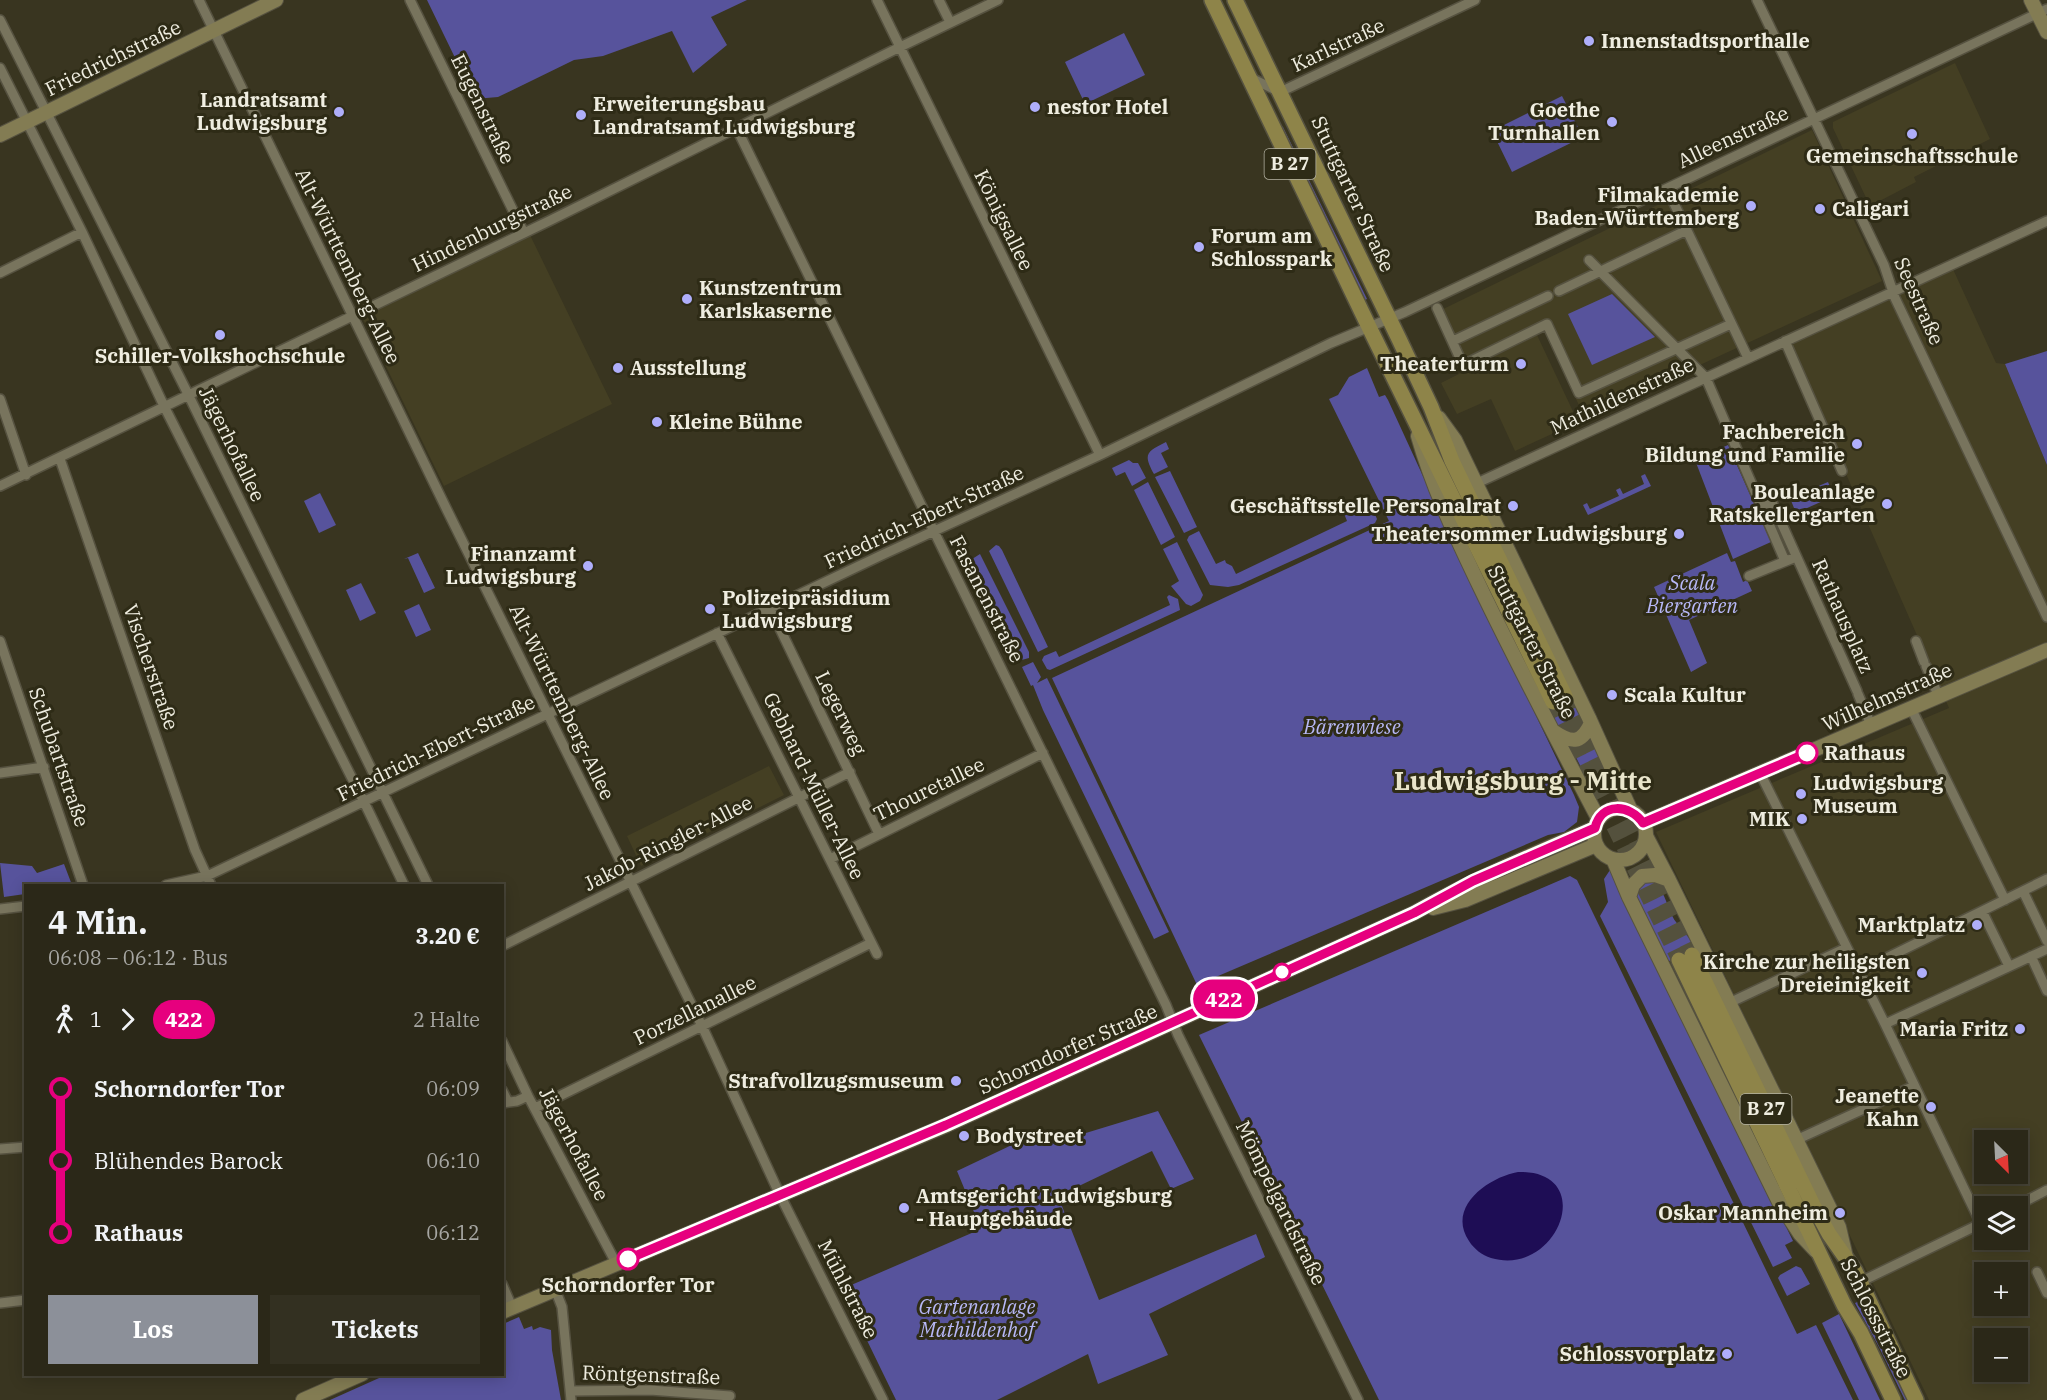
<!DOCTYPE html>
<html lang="de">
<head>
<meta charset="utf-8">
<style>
  body { margin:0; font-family:"IBM Plex Serif",serif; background:#333021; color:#f1f3f6; height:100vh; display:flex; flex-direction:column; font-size:22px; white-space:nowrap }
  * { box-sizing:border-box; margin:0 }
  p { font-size:20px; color:#a6a6a2 }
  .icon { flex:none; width:33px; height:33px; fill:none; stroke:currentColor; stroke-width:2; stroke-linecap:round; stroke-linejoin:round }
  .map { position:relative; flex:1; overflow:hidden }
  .drawer { position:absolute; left:24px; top:884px; width:480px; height:492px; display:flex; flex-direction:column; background:#2b2818; border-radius:0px; box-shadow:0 3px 15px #0003,0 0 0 2px #474437 }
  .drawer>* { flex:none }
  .badge { padding:0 12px; border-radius:20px; font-size:21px; line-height:39px }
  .needle { width:39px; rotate:156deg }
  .buttons { position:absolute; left:1974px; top:1130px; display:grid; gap:12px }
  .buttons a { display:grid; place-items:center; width:54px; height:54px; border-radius:0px; background:#2b2818; box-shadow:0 3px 15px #0003,0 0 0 2px #474437; font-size:30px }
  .map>.badge { position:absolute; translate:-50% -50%; box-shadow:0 0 0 3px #fff }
  .legs { display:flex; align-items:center; gap:9px; height:66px; padding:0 24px; font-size:20px }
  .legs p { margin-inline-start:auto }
  .summary { display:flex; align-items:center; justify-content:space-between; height:102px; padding:0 24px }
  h1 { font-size:33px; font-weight:700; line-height:45px }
  .primary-button { display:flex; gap:12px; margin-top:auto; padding:12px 24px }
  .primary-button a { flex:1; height:69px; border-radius:0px; background:#8c9099; color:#fff; font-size:24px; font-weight:700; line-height:69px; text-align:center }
  .primary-button a+a { background:#333021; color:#f1f3f6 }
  ul { padding:0 24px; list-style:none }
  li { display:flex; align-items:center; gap:21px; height:72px; font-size:22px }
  li i { display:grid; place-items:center; width:9px; height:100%; margin:0 8px; background:currentColor }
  li i::after { content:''; width:15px; height:15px; margin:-8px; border:4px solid; border-radius:50%; background:#2b2818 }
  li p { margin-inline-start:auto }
  li:first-child i { background:linear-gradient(#0000 50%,currentColor 0) }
  li:last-child i { background:linear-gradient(currentColor 50%,#0000 0) }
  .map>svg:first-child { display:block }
  .built { fill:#443f23; fill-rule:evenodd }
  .green { fill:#57539c }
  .water { fill:#1e0d55 }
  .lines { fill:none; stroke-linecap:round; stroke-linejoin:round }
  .primary-tunnel { stroke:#54513d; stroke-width:15; stroke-dasharray:15 8; stroke-linecap:butt }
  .street-casing { stroke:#565240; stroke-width:12 }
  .secondary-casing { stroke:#565240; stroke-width:16 }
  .primary-casing { stroke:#565240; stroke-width:18 }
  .street { stroke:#78745d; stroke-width:9 }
  .secondary { stroke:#837c53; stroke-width:14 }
  .primary { stroke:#8e8449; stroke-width:15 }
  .line-1-casing { stroke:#fff; stroke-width:14 }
  .line-1 { stroke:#e6007e; stroke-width:9 }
  .poi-dot { fill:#afaefa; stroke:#2e2b16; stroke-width:2 }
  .stop-1-dot { fill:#fff; stroke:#e6007e; stroke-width:3 }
  .labels { text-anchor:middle; stroke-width:6; stroke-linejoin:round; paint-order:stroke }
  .shield { fill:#2e2b16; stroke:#b5b3a3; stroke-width:1.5 }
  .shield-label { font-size:18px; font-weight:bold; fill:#efede0 }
  .poi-label { font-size:20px; font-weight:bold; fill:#efede0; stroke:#2e2b16; text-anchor:end }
  .street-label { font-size:20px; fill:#efede0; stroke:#2e2b16 }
  .park-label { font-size:20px; font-style:italic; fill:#b7b8f7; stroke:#2e2b16 }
  .stop-label { font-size:20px; font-weight:bold; fill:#efede0; stroke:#2e2b16; text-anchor:start }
  .district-label { font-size:26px; font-weight:bold; fill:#e9e5cb; stroke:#2e2b16 }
</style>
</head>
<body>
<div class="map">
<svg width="2047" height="1400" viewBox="0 0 2047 1400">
  <rect width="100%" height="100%" fill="#393520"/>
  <path class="built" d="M 1955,63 L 1990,139 L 1914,177 L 1916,182 L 1870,206 L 1833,128 L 1833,122 Z
    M 1812,130 L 1882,281 L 1585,418 L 1544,331 L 1462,370 L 1435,313 Z
    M 530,235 L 612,404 L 444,486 L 362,317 Z
    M 1952,267 L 1996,363 L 2005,364 L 2047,465 L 2047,1400 L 1929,1400 L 1656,832 L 1949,708 L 1788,342 ZM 1984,1140 L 2018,1140 L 2018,1173 L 1984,1173 ZM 1984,1206 L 2018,1206 L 2018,1239 L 1984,1239 ZM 1984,1272 L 2018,1272 L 2018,1305 L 1984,1305 ZM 1984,1338 L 2018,1338 L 2018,1371 L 1984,1371 Z
    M 1537,335 L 1578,422 L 1515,451 L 1491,399 L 1457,414 L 1441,383 Z
    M 769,766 L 784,795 L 641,866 L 627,836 Z"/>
  <path class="green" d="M 427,0 L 747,0 L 711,17 L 727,45 L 693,73 L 672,31 L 603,56 L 574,60 L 498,97 L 475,99 Z
    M 1124,33 L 1145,75 L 1085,104 L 1065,62 Z
    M 1562,96 L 1583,137 L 1512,172 L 1492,131 Z
    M 1280,125 L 1283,127 L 1367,299 L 1365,300 Z
    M 1612,294 L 1655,337 L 1592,365 L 1568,314 Z
    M 2047,351 L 2047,465 L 2005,364 Z
    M 1367,368 L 1379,397 L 1385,395 L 1388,400 L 1467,572 L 1574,795 L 1579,807 L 1577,822 L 1564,832 L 1548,835 L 1197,985 L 1052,678 L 1389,521 L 1329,399 L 1338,395 L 1349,377 Z
    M 1166,442 L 1169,449 L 1161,453 L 1168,467 L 1154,474 C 1143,454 1146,452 1166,442 Z
    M 1728,445 L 1771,542 L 1733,559 L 1695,460 Z
    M 1129,460 L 1133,463 L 1138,463 L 1146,478 L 1132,486 L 1125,472 L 1116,476 L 1112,468 Z
    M 1170,471 L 1197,527 L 1184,533 L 1155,477 Z
    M 1645,474 L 1651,486 L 1588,515 L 1583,505 L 1587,503 L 1590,509 L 1619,496 L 1616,490 L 1620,488 L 1623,494 L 1644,484 L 1641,476 Z
    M 1148,482 L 1175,537 L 1161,545 L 1134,490 Z
    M 1828,482 L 1834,496 L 1796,513 L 1790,498 Z
    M 320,493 L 336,525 L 319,533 L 304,501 Z
    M 1365,502 L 1370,503 L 1377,519 L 1375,523 L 1239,585 L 1228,587 L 1210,585 L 1187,540 L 1189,536 L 1199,531 L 1216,564 L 1225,560 L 1226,563 L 1232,566 L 1236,574 L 1347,521 L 1343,511 Z
    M 1177,542 L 1203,595 L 1200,601 L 1191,606 L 1186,604 L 1171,586 L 1179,581 L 1163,549 Z
    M 996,545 L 999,546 L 1002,550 L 1048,647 L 1038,652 L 989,551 Z
    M 418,553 L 435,588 L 424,593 L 408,558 L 404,559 Z
    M 1727,553 L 1731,562 L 1735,561 L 1743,582 L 1747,580 L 1752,591 L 1689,620 L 1707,663 L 1691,672 L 1654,587 Z
    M 980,554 L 1029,652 L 1029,658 L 1018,661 L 969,561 Z
    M 361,583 L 376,613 L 360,621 L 346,590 Z
    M 1169,595 L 1178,599 L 1180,610 L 1050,670 L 1047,669 L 1042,660 L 1044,656 L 1056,651 L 1059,657 L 1170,605 L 1167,597 Z
    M 419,604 L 431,630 L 416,637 L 404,611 Z
    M 1033,662 L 1041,677 L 1037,683 L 1047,678 L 1169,932 L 1154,939 L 1043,710 L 1033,685 L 1031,686 L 1022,667 Z
    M 1570,694 L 1583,722 L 1578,734 L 1564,732 L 1549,714 L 1545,706 Z
    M 1592,737 L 1611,786 L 1594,794 L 1571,747 L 1581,745 Z
    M 0,863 L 32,866 L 37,873 L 64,864 L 72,885 L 26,885 L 25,894 L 4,897 Z
    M 1610,870 L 1793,1241 L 1785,1245 L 1792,1258 L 1773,1267 L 1600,916 L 1608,902 L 1604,879 Z
    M 1570,876 L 1577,880 L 1797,1334 L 1816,1325 L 1853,1400 L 1379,1400 L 1199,1035 Z
    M 1652,880 C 1665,888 1667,910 1676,922 C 1683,932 1691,938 1696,949 L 1667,962 L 1635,893 L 1639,884 Z
    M 1158,1111 L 1194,1179 L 1171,1189 L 1152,1151 L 1058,1196 L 1099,1300 L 1256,1234 L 1265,1257 L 1149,1314 L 1168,1355 L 1098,1384 L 1088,1354 L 997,1400 L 896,1400 L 842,1289 L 981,1229 L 957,1171 L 1016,1143 L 1076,1136 Z
    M 1796,1266 L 1801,1268 L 1810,1284 L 1787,1296 L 1778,1278 L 1780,1275 Z
    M 1860,1301 L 1908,1400 L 1905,1400 L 1879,1347 L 1855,1303 Z
    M 1839,1314 L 1880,1400 L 1859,1400 L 1822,1323 Z
    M 519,1317 L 524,1329 L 532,1326 L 533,1330 L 540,1327 L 551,1330 L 552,1350 L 561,1400 L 330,1400 L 388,1374 L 502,1374 L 503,1324 Z"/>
  <path class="water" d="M 1518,1172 C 1599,1170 1558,1278 1491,1258 C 1482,1255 1474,1249 1469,1241 C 1446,1207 1489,1177 1518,1172 Z"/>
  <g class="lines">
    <path class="primary-tunnel" d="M 1565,696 L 1692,955
      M 1553,702 L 1679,960"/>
    <defs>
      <path id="street" d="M 199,0 L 448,512 L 702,1026 L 780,1195 L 883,1400
        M 410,0 L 524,233
        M 877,0 L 1100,455
        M 939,0 L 950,22
        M 1757,0 L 1884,265 L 1895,298 L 2047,617
        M 0,20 L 188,394 L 428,885
        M 0,68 L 82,232 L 164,406 L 368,810 L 404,885
        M 1251,78 L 1280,92 L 1475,0
        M 737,129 L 1166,1005 L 1178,1035 L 1358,1400
        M 1670,195 L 1748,358
        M 1589,260 L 1706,378 L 1785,561
        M 0,273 L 82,232
        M 1559,291 L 1687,230
        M 1437,308 L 1463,365 L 1547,324 L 1579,393 L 1731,324
        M 1453,341 L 1548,296
        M 1785,341 L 1842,471
        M 0,399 L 26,475
        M 60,459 L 195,850 L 211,885
        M 1475,484 L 2047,221
        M 0,486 L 549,221 L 900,47 L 998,0
        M 1761,507 L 1772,502 L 1857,691
        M 1749,576 L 1796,557
        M 770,608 L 879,834
        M 717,633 L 877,954
        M 0,641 L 83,885
        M 1916,641 L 1924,662
        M 1926,666 L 1938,695
        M 1858,694 L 1871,725
        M 1911,708 L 2005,900
        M 0,773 L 44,767
        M 1760,773 L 1885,1024 L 1981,1224
        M 830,859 L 1043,753
        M 166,885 L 207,876 L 884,554 L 1100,455 L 1331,343 L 1405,312 L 2047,9
        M 2023,891 L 2047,941
        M 0,909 L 26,906
        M 1982,911 L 2009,966
        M 502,946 L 850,772
        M 2031,956 L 2047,991
        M 1858,972 L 2047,879
        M 1729,1003 L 1846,948
        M 1885,1024 L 2047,949
        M 502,1041 L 528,1096 L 616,1263
        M 502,1090 L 508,1102
        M 502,1103 L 517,1101 L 528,1096
        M 535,1108 L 871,943
        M 1796,1140 L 1914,1086
        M 0,1149 L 26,1147
        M 2016,1206 L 2047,1190
        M 2037,1272 L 2047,1293
        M 1860,1282 L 1984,1222
        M 502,1284 L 512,1307
        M 555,1289 L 562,1307 L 571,1400
        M 0,1303 L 26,1300
        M 571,1391 L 650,1390 L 730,1396"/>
      <path id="secondary" d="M 2031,0 L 2047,32
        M 0,135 L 276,0
        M 1439,418 L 1455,440 L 1589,718 L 1631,811
        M 1418,436 C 1433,489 1457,539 1481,589 C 1518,666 1558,742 1598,818
        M 1553,731 C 1571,743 1581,745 1591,723
        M1594 834a26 26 0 1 1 52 0a26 26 0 1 1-52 0Z
        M 1643,823 L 2047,650
        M 1646,836 L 1669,880 L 1839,1227 L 1846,1257
        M 1613,859 L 1629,897 L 1779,1202 L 1800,1234 L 1816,1251
        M 1629,897 L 1633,885 L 1642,876 L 1655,875 L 1669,880
        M 1433,908 L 1465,900 L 1596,845
        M 502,1312 L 947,1125 L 1414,913 C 1472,880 1533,854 1595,828
        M 303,1400 L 362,1374"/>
      <path id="primary" d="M 1212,0 L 1369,327 L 1553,702
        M 1235,0 L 1399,339 L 1431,407 L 1452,461 L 1565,696
        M 1692,955 L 1813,1205 L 1829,1234 L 1855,1271 L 1916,1400
        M 1679,960 L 1844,1305 L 1861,1333 L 1893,1400"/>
    </defs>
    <use href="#street" class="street-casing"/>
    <use href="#secondary" class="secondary-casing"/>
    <use href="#primary" class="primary-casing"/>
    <use href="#street" class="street"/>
    <use href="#secondary" class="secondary"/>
    <use href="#primary" class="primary"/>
  </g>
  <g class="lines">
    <defs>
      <path id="line-1" d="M 628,1259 L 946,1125 L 1414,913 L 1473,881 L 1595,828 C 1601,802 1630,804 1643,823 L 1807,753"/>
    </defs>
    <use href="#line-1" class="line-1-casing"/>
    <use href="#line-1" class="line-1"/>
  </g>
  <g class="poi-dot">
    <circle cx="1589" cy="41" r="6"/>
    <circle cx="1035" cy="107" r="6"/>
    <circle cx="339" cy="112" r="6"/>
    <circle cx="581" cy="115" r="6"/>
    <circle cx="1612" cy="122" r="6"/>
    <circle cx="1912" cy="134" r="6"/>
    <circle cx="1751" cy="206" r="6"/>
    <circle cx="1820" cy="209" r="6"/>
    <circle cx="1199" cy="247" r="6"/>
    <circle cx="687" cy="299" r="6"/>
    <circle cx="220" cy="335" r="6"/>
    <circle cx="1521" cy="364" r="6"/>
    <circle cx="618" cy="368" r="6"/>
    <circle cx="657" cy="422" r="6"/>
    <circle cx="1857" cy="444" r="6"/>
    <circle cx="1887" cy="504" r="6"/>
    <circle cx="1513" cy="506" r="6"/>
    <circle cx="1679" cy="534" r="6"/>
    <circle cx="588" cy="566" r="6"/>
    <circle cx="710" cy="609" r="6"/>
    <circle cx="1612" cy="695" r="6"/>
    <circle cx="1801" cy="794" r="6"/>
    <circle cx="1802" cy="819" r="6"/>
    <circle cx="1977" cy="925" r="6"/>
    <circle cx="1922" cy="973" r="6"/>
    <circle cx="2020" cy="1029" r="6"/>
    <circle cx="956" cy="1081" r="6"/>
    <circle cx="1931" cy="1107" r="6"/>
    <circle cx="964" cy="1136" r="6"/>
    <circle cx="904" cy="1208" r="6"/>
    <circle cx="1840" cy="1213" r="6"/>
    <circle cx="1727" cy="1354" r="6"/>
  </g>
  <g class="stop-1-dot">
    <circle cx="1807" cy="753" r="10"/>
    <circle cx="1282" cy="972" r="8"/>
    <circle cx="628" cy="1259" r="10"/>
  </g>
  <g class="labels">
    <g class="shield">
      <rect x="1264.5" y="149" width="51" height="30" rx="4.5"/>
      <rect x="1740.5" y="1094" width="51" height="30" rx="4.5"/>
    </g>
    <g class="shield-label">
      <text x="1290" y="170">B 27</text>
      <text x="1766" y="1115">B 27</text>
    </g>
    <g class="poi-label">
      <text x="1601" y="48" text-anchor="start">Innenstadtsporthalle</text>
      <text x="327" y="107">Landratsamt<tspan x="327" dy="23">Ludwigsburg</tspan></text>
      <text x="593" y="111" text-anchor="start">Erweiterungsbau<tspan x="593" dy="23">Landratsamt Ludwigsburg</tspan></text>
      <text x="1047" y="114" text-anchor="start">nestor Hotel</text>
      <text x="1600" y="117">Goethe<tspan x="1600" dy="23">Turnhallen</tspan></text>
      <text x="1912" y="163" text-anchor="middle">Gemeinschaftsschule</text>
      <text x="1739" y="202">Filmakademie<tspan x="1739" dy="23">Baden-Württemberg</tspan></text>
      <text x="1832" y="216" text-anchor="start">Caligari</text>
      <text x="1211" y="243" text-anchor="start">Forum am<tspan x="1211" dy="23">Schlosspark</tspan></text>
      <text x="699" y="295" text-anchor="start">Kunstzentrum<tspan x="699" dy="23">Karlskaserne</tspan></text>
      <text x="220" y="363" text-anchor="middle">Schiller-Volkshochschule</text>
      <text x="1509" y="371">Theaterturm</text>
      <text x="630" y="375" text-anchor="start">Ausstellung</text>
      <text x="669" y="429" text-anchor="start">Kleine Bühne</text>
      <text x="1845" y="439">Fachbereich<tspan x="1845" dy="23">Bildung und Familie</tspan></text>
      <text x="1875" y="499">Bouleanlage<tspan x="1875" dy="23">Ratskellergarten</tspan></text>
      <text x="1501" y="513">Geschäftsstelle Personalrat</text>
      <text x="1667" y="541">Theatersommer Ludwigsburg</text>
      <text x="576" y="561">Finanzamt<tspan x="576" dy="23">Ludwigsburg</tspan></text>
      <text x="722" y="605" text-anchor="start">Polizeipräsidium<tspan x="722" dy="23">Ludwigsburg</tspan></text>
      <text x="1624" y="702" text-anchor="start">Scala Kultur</text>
      <text x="1813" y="790" text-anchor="start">Ludwigsburg<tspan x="1813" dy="23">Museum</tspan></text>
      <text x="1790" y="826">MIK</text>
      <text x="1965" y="932">Marktplatz</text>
      <text x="1910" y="969">Kirche zur heiligsten<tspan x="1910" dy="23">Dreieinigkeit</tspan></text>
      <text x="2008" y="1036">Maria Fritz</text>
      <text x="944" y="1088">Strafvollzugsmuseum</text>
      <text x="1919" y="1103">Jeanette<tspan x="1919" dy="23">Kahn</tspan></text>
      <text x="976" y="1143" text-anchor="start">Bodystreet</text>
      <text x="916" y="1203" text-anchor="start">Amtsgericht Ludwigsburg<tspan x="916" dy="23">- Hauptgebäude</tspan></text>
      <text x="1828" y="1220">Oskar Mannheim</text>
      <text x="1715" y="1361">Schlossvorplatz</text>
    </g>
    <g class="street-label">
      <text transform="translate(1338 45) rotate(-25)" y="7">Karlstraße</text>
      <text transform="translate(113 58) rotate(-26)" y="7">Friedrichstraße</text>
      <text transform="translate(483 109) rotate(64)" y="7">Eugenstraße</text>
      <text transform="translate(1733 137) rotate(-25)" y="7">Alleenstraße</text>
      <text transform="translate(1353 194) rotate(65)" y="7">Stuttgarter Straße</text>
      <text transform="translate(1004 220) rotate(64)" y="7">Königsallee</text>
      <text transform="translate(492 228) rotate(-26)" y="7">Hindenburgstraße</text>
      <text transform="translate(348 266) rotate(64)" y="7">Alt-Württemberg-Allee</text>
      <text transform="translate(1919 301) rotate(66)" y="7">Seestraße</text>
      <text transform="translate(1622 396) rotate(-25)" y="7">Mathildenstraße</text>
      <text transform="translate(232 444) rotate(64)" y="7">Jägerhofallee</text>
      <text transform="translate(924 517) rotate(-25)" y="7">Friedrich-Ebert-Straße</text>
      <text transform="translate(987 599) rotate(63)" y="7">Fasanenstraße</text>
      <text transform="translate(1843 616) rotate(66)" y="7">Rathausplatz</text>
      <text transform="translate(1532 642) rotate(63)" y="7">Stuttgarter Straße</text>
      <text transform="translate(151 667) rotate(71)" y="7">Vischerstraße</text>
      <text transform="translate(1887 697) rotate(-24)" y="7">Wilhelmstraße</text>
      <text transform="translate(562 702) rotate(64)" y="7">Alt-Württemberg-Allee</text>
      <text transform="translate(841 713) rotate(64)" y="7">Legerweg</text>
      <text transform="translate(436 748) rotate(-26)" y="7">Friedrich-Ebert-Straße</text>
      <text transform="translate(59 757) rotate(71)" y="7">Schubartstraße</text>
      <text transform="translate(814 786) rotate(64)" y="7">Gebhard-Müller-Allee</text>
      <text transform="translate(929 789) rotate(-26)" y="7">Thouretallee</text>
      <text transform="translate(668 843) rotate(-27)" y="7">Jakob-Ringler-Allee</text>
      <text transform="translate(695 1010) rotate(-26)" y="7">Porzellanallee</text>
      <text transform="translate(1068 1049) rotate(-24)" y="7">Schorndorfer Straße</text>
      <text transform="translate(574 1144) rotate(62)" y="7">Jägerhofallee</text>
      <text transform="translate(1281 1203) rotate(64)" y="7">Mömpelgardstraße</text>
      <text transform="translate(848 1289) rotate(63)" y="7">Mühlstraße</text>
      <text transform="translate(1876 1318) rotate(63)" y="7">Schlossstraße</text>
      <text transform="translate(651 1375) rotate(2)" y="7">Röntgenstraße</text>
    </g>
    <g class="park-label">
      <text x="1692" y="590">Scala<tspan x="1692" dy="23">Biergarten</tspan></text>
      <text x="1352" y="734">Bärenwiese</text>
      <text x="977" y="1314">Gartenanlage<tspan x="977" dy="23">Mathildenhof</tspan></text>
    </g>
    <g class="stop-label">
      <text x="1824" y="760">Rathaus</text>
      <text x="628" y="1292" text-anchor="middle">Schorndorfer Tor</text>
    </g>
    <g class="district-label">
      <text x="1523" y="790">Ludwigsburg - Mitte</text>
    </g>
  </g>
</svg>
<div class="buttons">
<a><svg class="needle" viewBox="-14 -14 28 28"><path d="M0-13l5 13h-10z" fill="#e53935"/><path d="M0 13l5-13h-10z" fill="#a6a6a2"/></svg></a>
<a><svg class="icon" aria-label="layers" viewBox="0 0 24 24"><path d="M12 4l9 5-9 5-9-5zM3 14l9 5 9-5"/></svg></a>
<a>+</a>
<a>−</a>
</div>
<b class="badge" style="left:1224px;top:999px;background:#e6007e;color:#fff">422</b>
<section class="drawer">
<div class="summary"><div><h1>4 Min.</h1><p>06:08 – 06:12 · Bus</p></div><b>3.20 €</b></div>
<div class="legs"><svg class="icon" aria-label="walk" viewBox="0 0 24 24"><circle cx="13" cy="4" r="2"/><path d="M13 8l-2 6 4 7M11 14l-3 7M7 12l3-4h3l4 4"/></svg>1<svg class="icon" aria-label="forward" viewBox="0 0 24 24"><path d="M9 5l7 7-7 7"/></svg><b class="badge" style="background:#e6007e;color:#fff">422</b><p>2 Halte</p></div>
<ul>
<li><i style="color:#e6007e"></i><b>Schorndorfer Tor</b><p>06:09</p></li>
<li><i style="color:#e6007e"></i><span>Blühendes Barock</span><p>06:10</p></li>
<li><i style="color:#e6007e"></i><b>Rathaus</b><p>06:12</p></li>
</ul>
<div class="primary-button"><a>Los</a><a>Tickets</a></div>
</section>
</div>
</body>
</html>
